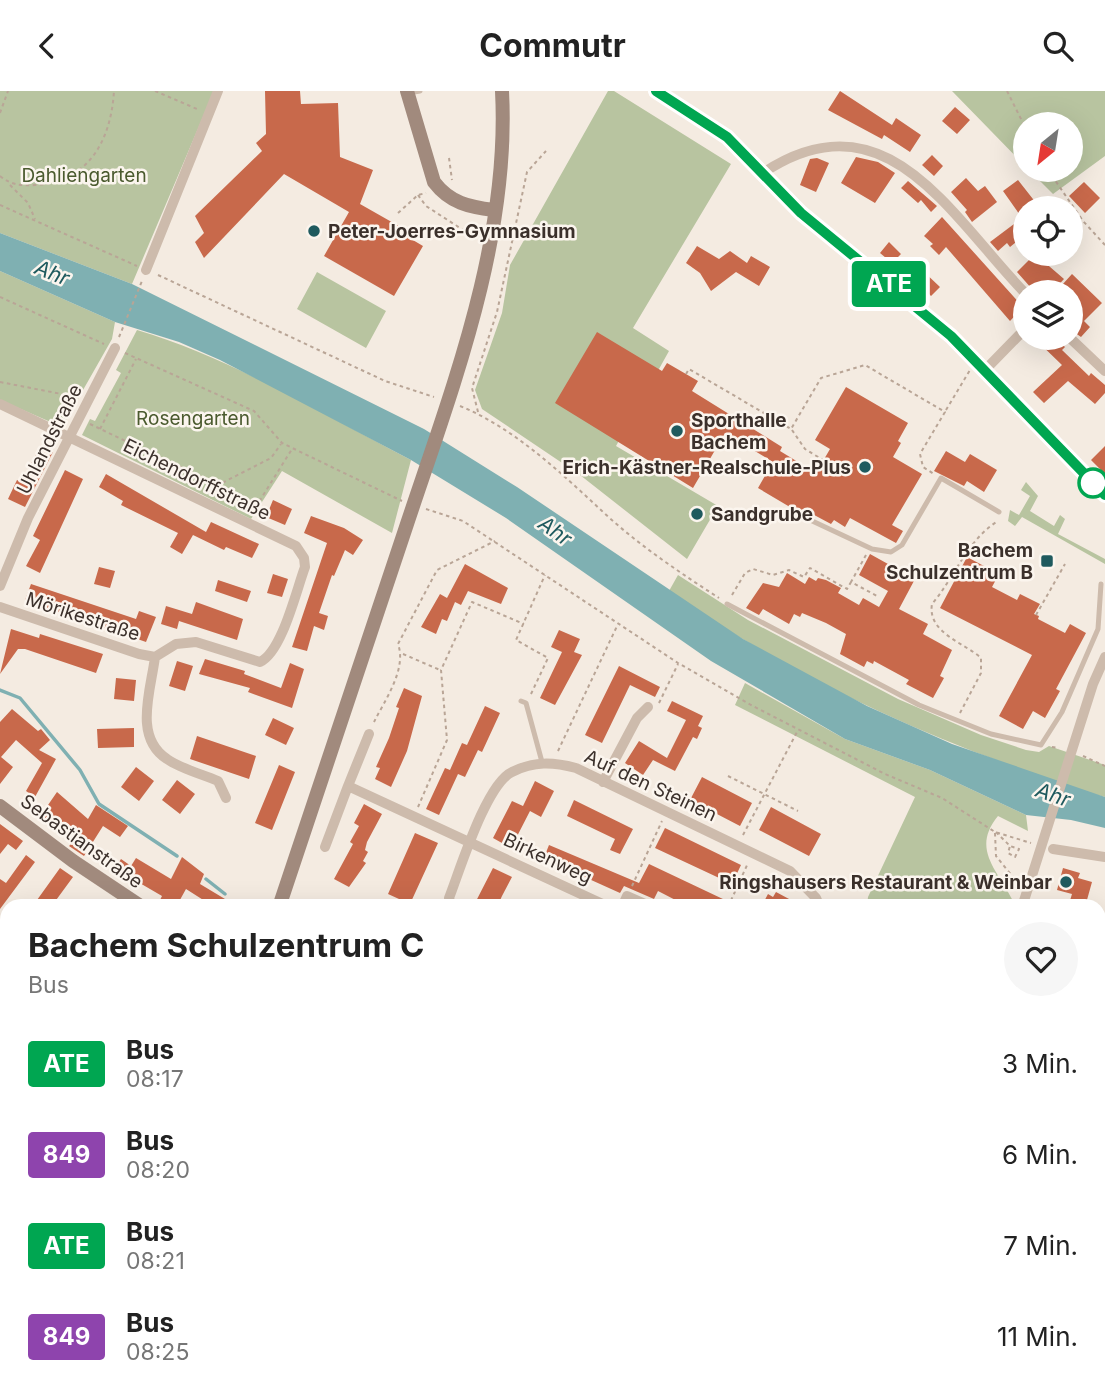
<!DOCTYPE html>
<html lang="de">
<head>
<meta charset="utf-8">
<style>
  body { margin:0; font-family:Inter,sans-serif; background:#f6f6f6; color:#222; height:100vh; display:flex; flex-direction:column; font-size:26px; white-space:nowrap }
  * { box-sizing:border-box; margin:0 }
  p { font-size:23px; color:#767676 }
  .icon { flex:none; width:38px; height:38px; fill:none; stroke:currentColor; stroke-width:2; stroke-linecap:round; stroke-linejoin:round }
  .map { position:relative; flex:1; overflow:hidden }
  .panel { position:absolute; left:0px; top:808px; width:1106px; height:499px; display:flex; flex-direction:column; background:#fff; border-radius:21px 21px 0 0; box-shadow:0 7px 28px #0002 }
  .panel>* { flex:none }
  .badge { padding:0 14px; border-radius:5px; font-size:24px; line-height:46px }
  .needle { width:46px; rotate:210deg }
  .fabs { position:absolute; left:1013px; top:21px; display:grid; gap:14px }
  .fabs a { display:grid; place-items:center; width:70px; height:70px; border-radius:50%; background:#fff; box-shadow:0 7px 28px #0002; font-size:35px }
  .map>.badge { position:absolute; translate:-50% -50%; box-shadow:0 0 0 4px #fff }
  .round { display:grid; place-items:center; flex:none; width:74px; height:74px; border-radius:37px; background:#f6f6f6 }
  .headline { display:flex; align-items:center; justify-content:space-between; height:119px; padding:0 28px }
  h1 { font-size:33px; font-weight:700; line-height:52px }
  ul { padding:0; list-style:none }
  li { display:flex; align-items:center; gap:21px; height:91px; padding:0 28px }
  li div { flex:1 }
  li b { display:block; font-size:26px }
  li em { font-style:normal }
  li .badge { min-width:77px; font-weight:700; text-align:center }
  header { display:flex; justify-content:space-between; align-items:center; height:91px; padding:0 28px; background:#fff; font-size:32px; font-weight:700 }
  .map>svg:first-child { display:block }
  .green { fill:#b8c4a0 }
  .water { fill:#7fb0b2 }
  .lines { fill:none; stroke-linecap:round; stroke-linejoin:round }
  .stream { stroke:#7fb0b2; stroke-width:3.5 }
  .building { fill:#c8694b }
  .path { stroke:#b9a596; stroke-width:2; stroke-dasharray:3.5 3.5; stroke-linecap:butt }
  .lane { stroke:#cdbbac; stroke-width:5 }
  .street { stroke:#cdbbac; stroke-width:10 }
  .secondary { stroke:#a18a7d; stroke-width:14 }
  .line-casing { stroke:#fff; stroke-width:16 }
  .line { stroke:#00a651; stroke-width:10 }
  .poi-dot { fill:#1f5a5e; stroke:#fbf5ee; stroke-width:2.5 }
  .stop-dot { fill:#fff; stroke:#00a651; stroke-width:3.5 }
  .labels { text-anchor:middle; stroke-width:5; stroke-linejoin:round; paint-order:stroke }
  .park-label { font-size:19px; fill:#4a5a2e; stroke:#fbf5ee }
  .poi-label { font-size:19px; font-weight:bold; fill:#3b302b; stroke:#fbf5ee; text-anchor:start }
  .street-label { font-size:19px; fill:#3b302b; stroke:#fbf5ee }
  .water-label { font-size:21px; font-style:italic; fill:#1f5a5e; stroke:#fbf5ee }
</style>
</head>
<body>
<header><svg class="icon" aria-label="back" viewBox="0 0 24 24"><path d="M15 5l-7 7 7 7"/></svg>Commutr<svg class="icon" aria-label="search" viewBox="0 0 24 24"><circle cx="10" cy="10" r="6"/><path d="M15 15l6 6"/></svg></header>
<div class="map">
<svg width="1105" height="1306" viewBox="0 0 1105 1306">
  <rect width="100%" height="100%" fill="#f4ebe1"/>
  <path class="green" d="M 0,0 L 214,0 L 132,193 L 0,142 Z
    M 608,0 L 614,0 L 731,73 L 633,237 L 669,260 L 616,355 L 718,415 L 687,468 L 580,384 L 482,318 L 475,299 L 502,222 L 510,174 Z
    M 952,0 L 1105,0 L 1105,65 L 1053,103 L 1029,79 L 1071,79 L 1071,33 L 1026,33 L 1025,75 Z
    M 0,180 L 115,231 L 112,248 L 62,336 L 0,309 Z
    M 317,181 L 386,220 L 366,257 L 297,218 Z
    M 137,239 C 234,268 322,323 411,369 L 392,442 L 282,380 L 251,428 L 82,344 L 90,328 L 95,330 L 121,282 L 116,279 Z
    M 1026,391 L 1038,405 L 1030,420 L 1054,435 L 1060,424 L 1065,428 L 1058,443 L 1105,468 L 1105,473 L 1022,426 L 1015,435 L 1008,430 L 1010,419 L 1019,424 L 1030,405 L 1021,399 Z
    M 678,484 L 748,529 L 898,608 L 981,644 L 1026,659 L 1039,661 L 1049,655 L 1105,674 L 1105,706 C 1071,697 1037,684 1004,672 C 886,629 771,572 669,500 Z
    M 745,592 L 845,648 L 930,679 L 1026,724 L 1028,740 L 998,725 C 971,758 997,778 1013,810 L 1011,815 L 867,815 L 868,806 L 915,706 L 735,614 Z"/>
  <path class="water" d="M 0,142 L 132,193 L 424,338 L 517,396 L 743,548 L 867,615 L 952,653 L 1105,706 L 1105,737 L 1071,729 L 1026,724 L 930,679 L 845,648 L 711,570 L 506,427 L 411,369 L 220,269 L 179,251 L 115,231 L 0,180 Z"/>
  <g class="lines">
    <path class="stream" d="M 0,599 L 20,607 L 80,679 L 99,713 L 177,765
      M 206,788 L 225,803
      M 1099,1197 L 1105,1202"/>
  </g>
  <path class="building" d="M 265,0 L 300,0 L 301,13 L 338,12 L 340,66 L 373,79 L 360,113 L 404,138 L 401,142 L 423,155 L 394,205 L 324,165 L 349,121 L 284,83 L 204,167 L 195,151 L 204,142 L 195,125 L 262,60 L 256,52 L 266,43 Z
    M 840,0 L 892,34 L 896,27 L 921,44 L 910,61 L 884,44 L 882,48 L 828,19 Z
    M 955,16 L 970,29 L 957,43 L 942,30 Z
    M 932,64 L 943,75 L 934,85 L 922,74 Z
    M 856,66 L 878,71 L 895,82 L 875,112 L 841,92 Z
    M 817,67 L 829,72 L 816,101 L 800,94 L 810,68 Z
    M 966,87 L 978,100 L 985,95 L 997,111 L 972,131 L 965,121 L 967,119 L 951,101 Z
    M 1018,89 L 1040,117 L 1026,117 L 1026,143 L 1010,156 L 1007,152 L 998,160 L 990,151 L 1022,127 L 1003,100 Z
    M 908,90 L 937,115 L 931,121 L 921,109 L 918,112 L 901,97 Z
    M 1084,91 L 1100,107 L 1085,122 L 1069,105 Z
    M 942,126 L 1023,216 L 1010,230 L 946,156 L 939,164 L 930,155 L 933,153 L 924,145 Z
    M 889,151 L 901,163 L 892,172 L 880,162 Z
    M 697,155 L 719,168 L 730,160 L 747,172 L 751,165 L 770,176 L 759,195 L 736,181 L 711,200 L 700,182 L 686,172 Z
    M 1035,163 L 1064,188 L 1052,201 L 1043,201 L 1036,195 L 1032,198 L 1017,181 Z
    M 921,178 L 940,196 L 931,205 L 913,187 Z
    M 1072,183 L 1102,212 L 1084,230 L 1090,236 L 1081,246 L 1071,239 L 1071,201 L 1062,194 Z
    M 597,241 L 662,280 L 667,272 L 698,290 L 692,300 L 782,356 L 780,360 L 816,382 L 830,358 L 815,349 L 846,296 L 908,332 L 898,350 L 901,352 L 893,366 L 922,383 L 892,434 L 903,440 L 896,452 L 850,427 L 845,436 L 834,429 L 831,433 L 803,418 L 800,422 L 758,397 L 773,371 L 725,342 L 693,397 L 555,312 Z
    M 1034,247 L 1056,247 L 1065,256 L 1062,259 L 1089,285 L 1091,282 L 1105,294 L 1105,302 L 1095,313 L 1068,290 L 1044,312 L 1033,301 L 1062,274 Z
    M 41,354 L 53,361 L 25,416 L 8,408 L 17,389 L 21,391 Z
    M 1105,355 L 1105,383 L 1091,369 Z
    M 946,360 L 965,371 L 970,363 L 997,379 L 984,401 L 967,390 L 964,395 L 934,380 Z
    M 65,379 L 83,388 L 40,482 L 26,475 L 40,449 L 33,445 Z
    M 106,383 L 206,441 L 211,431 L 259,453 L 252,467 L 226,456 L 224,459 L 193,444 L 182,463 L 170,456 L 178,442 L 121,414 L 123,410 L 99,396 Z
    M 273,409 L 292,418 L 285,434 L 266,426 Z
    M 311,425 L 344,437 L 363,449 L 353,464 L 345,459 L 334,485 L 332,484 L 319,522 L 328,525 L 324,539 L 314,535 L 307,560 L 292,556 L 327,452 L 304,442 Z
    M 870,463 L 915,488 L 899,518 L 928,533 L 923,543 L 952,559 L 940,585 L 944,587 L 933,607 L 906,593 L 909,589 L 874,570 L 873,573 L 867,570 L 864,576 L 840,563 L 846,543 L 826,532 L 802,522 L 800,526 L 794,523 L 789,533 L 763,518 L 759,524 L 746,517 L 763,492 L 779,496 L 787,482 L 805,493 L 809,486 L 816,490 L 818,487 L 826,489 L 841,497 L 838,502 L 859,514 L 863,507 L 879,516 L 888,500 L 859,484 Z
    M 967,466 L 999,483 L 992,496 L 1017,509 L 1020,503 L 1040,513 L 1034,523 L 1039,525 L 1038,528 L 1065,542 L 1070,533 L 1086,542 L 1056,598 L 1060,600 L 1045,627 L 1033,620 L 1023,638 L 999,625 L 1032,564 L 940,517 Z
    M 465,473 L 508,497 L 501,513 L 468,500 L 461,514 L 455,511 L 447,530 L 442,528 L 436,543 L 421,536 L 440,503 L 447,507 Z
    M 99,476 L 115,480 L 110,497 L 94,493 Z
    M 273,483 L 288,488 L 282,506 L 267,502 Z
    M 218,489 L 251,500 L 247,511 L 215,500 Z
    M 31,493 L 136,528 L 139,520 L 156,526 L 146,551 L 25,509 Z
    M 196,511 L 243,528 L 237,549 L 179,530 L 177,538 L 161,533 L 166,515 L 192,523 Z
    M 11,538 L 39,547 L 40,543 L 103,563 L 96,582 L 25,558 L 18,558 L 0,583 Z
    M 559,539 L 580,548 L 574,561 L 582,564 L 555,614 L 540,607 L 562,561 L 551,556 Z
    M 205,568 L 245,580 L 244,583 L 281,597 L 290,572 L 304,578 L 292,617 L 248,601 L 250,597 L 199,583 Z
    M 177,570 L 193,575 L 185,600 L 169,595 Z
    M 619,575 L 660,596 L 655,606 L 630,594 L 602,652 L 585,644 Z
    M 116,587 L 136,589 L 134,610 L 114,608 Z
    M 404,597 L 422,605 L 407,660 L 391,696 L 375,688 L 380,677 L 376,676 L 389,647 L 399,617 L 396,616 Z
    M 672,610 L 703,625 L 698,635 L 702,637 L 697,648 L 693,646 L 675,680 L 653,669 L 643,684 L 625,672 L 639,650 L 667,667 L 686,629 L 667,620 Z
    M 485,615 L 500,622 L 482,661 L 478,659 L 465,686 L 458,683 L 439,724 L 426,718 L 445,677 L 450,679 L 462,652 L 467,654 Z
    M 12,618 L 38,640 L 41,638 L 50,649 L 39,659 L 56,668 L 35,706 L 26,700 L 42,672 L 16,649 L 1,666 L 13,676 L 0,693 L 0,631 Z
    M 273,627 L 294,637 L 286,654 L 265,644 Z
    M 134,637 L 134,656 L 98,657 L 97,638 Z
    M 197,645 L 256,665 L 249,688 L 190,668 Z
    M 279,674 L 295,681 L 272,739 L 255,732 Z
    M 136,676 L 154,690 L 139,710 L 121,696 Z
    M 702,686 L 752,712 L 740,735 L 690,709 Z
    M 177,689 L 195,703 L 180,723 L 162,709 Z
    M 535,690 L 554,700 L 541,726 L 530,720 L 511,757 L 493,747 L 512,710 L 523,715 Z
    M 57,701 L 88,728 L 96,714 L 128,735 L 120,746 L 103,735 L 84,765 L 69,755 L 72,752 L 60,741 L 39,727 Z
    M 574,709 L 633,738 L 620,763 L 610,759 L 615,748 L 567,725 Z
    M 364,713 L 382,723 L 367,751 L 365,759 L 368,761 L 363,770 L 366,772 L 349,796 L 334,788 L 353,753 L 350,751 L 359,735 L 354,732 Z
    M 771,716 L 821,743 L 809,765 L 759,739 Z
    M 0,733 L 23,750 L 16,759 L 8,753 L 0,763 Z
    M 665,737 L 741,774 L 732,793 L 655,757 Z
    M 415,742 L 438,752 L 410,813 L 388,803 Z
    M 549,754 L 639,792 L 649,773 L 725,809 L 722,816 L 689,816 L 658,800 L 654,808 L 624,795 L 620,802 L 549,770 L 551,767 L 545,764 Z
    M 26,764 L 35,771 L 0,818 L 0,788 L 6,792 Z
    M 182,766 L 204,783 L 200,793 L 225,808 L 221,816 L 206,816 L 208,812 L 186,798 L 176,816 L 169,816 L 160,809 L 162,805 L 126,784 L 123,789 L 112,782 L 121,768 L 131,775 L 136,767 L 171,788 Z
    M 60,777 L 73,786 L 51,816 L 32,816 Z
    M 493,777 L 512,786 L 502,805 L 497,816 L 473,816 Z
    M 1063,777 L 1080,782 L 1078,787 L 1092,791 L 1085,816 L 1068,816 L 1072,803 L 1057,799 Z
    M 776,801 L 804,816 L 761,816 L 768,803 L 773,806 Z"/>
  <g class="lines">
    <path class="path" d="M 155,0 L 197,18
      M 1007,0 L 1026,38
      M 0,22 L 8,0
      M 449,67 L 452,89
      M 1048,79 L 1083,130 L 1105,154
      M 0,85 C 11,94 21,95 35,94 C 89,91 111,49 114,0
      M 10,94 L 28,112 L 35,128
      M 418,104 L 426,115 L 477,148
      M 0,114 L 137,175
      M 398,122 L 418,104 L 426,102
      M 158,184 L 385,290 L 434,306
      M 0,206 L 104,253
      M 119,246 L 142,190
      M 125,262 L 254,320 L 282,352 L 402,410
      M 686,283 L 689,278 L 791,338 L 821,287 L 865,274 L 945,321 L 920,363 L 923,376 L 934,383
      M 0,291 L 77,306
      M 460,315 C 514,337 560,381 602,420 C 637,453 679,481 719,507
      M 946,319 L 970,279
      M 478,321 L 472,297 L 497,221 L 527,81 L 546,60
      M 90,333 L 218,394 L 271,367 L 281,353
      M 100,338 L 136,268
      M 792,339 L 805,358 L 823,369
      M 426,418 L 463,430 L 678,572 L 751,614 L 885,683 L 942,707 L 995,741 L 1031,752
      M 252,422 L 292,358
      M 866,464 L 851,491 L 879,506
      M 732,504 L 745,482 L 753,478 L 773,484 L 789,479 L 804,486 L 810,477 L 847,498 L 851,491
      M 1036,524 L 1065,473
      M 403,563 L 440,579
      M 531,603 L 548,567 L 516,549 L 545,484
      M 659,612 L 678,573
      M 960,622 L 981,582 L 981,567 C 965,552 927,542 932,513 C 955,486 967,449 998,430
      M 374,631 C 385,609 407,578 398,553 L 437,479 L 495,450
      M 1052,656 L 1059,657
      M 558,660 L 618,533
      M 1083,665 L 1105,675
      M 728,685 L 798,720
      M 418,716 L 447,649 L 441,579 L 472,511 L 524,533
      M 996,741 L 1010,755 L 1019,758 L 1015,766 L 1008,762 L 1010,755
      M 995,742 L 996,765 L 1017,791
      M 743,744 L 797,641
      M 632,795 L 662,730
      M 728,816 L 748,772"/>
    <path class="lane" d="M 408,2 L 420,0
      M 808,428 L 872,458 L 891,461 L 902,454 L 941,387 L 999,421
      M 727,513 L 919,614 L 991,643 L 1041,654 L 1062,621 L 1098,538 L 1101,493
      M 521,610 L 526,612 L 542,671
      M 0,907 L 7,899
      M 258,1300 L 266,1303 L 265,1306
      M 194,1306 L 197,1300
      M 536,1306 L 539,1300"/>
    <path class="street" d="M 656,0 L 727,46 L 801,122 L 951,245 L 1105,404
      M 763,82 C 886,0 951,126 1026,203
      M 146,179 L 218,0
      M 1070,247 L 1105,280
      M 985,279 L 1026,237
      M 0,313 L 296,455 L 304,467 L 305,476 C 296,500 282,561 260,571 L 196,551 L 176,553 L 155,566 L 139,563 L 0,516
      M 0,495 L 28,427 L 115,257
      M 155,566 C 151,599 133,646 167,668 C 181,678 202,683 218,690 L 226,707
      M 369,643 L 348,695 L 609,816
      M 603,691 L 637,627 L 648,616
      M 325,756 L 348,695
      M 1053,758 L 1105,766
      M 452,816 L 449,807 C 460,779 486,693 512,681 C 534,670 553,671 576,677 L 790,780 L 816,807 L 820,816
      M 622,816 L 627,805 L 652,816
      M 1022,816 L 1093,593 L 1105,566
      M 0,871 L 7,877
      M 1099,941 L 1105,943
      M 0,1056 L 7,1060
      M 0,1187 L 7,1174
      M 516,1300 L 528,1306
      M 735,1306 L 738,1300
      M 1004,1306 L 1007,1300"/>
    <path class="secondary" d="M 407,0 L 434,91 C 450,112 469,116 494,119
      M 0,715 L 73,770 L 142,816
      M 279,816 C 322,688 364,560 407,433 C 453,295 510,148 502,0
      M 1041,1300 L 1051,1306
      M 104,1306 L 106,1300"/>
  </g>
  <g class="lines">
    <defs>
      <path id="line" d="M 656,0 L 727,46 L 801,122 L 951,245 L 1105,404"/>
    </defs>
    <use href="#line" class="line-casing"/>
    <use href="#line" class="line"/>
  </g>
  <g class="poi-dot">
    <circle cx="314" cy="140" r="7"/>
    <circle cx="677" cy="340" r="7"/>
    <circle cx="865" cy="376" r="7"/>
    <circle cx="697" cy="423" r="7"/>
    <rect x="1040" y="463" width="14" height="14" rx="3.5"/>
    <circle cx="1066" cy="791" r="7"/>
  </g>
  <circle class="stop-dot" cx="1093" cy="392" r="14"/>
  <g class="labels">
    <g class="park-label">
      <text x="84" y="91">Dahliengarten</text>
      <text x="193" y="334">Rosengarten</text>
    </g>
    <g class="poi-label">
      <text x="328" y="147">Peter-Joerres-Gymnasium</text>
      <text x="691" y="336">Sporthalle<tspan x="691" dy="22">Bachem</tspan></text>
      <text x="851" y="383" text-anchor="end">Erich-Kästner-Realschule-Plus</text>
      <text x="711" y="430">Sandgrube</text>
      <text x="1033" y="466" text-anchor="end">Bachem<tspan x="1033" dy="22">Schulzentrum B</tspan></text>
      <text x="1052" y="798" text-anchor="end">Ringshausers Restaurant &amp; Weinbar</text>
    </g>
    <g class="street-label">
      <text transform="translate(49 348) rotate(-63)" y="7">Uhlandstraße</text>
      <text transform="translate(197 388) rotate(26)" y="7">Eichendorffstraße</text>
      <text transform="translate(83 525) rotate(18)" y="7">Mörikestraße</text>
      <text transform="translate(651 694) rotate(25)" y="7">Auf den Steinen</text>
      <text transform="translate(82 750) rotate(36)" y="7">Sebastianstraße</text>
      <text transform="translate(548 767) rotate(25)" y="7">Birkenweg</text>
    </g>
    <g class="water-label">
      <text transform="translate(52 182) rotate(22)" y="7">Ahr</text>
      <text transform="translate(555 440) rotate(35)" y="7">Ahr</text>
      <text transform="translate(1053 704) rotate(19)" y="7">Ahr</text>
    </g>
  </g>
</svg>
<div class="fabs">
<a><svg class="needle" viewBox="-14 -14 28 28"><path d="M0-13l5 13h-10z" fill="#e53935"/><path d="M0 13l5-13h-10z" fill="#767676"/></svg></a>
<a><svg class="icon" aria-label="locate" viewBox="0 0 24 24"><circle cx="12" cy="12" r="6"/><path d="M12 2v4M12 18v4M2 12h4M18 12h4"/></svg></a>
<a><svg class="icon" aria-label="layers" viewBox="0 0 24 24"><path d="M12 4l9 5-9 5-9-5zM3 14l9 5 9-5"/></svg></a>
</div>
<b class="badge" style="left:889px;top:193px;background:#00a651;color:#fff">ATE</b>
<section class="panel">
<div class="headline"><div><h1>Bachem Schulzentrum C</h1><p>Bus</p></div><a class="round"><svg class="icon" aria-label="heart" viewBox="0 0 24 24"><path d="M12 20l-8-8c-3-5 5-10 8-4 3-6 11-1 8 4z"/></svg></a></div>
<ul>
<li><span class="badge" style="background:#00a651;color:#fff">ATE</span><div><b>Bus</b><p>08:17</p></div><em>3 Min.</em></li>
<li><span class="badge" style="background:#8e44ad;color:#fff">849</span><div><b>Bus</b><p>08:20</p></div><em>6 Min.</em></li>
<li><span class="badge" style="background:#00a651;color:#fff">ATE</span><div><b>Bus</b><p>08:21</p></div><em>7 Min.</em></li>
<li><span class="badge" style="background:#8e44ad;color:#fff">849</span><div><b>Bus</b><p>08:25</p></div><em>11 Min.</em></li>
</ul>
</section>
</div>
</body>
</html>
